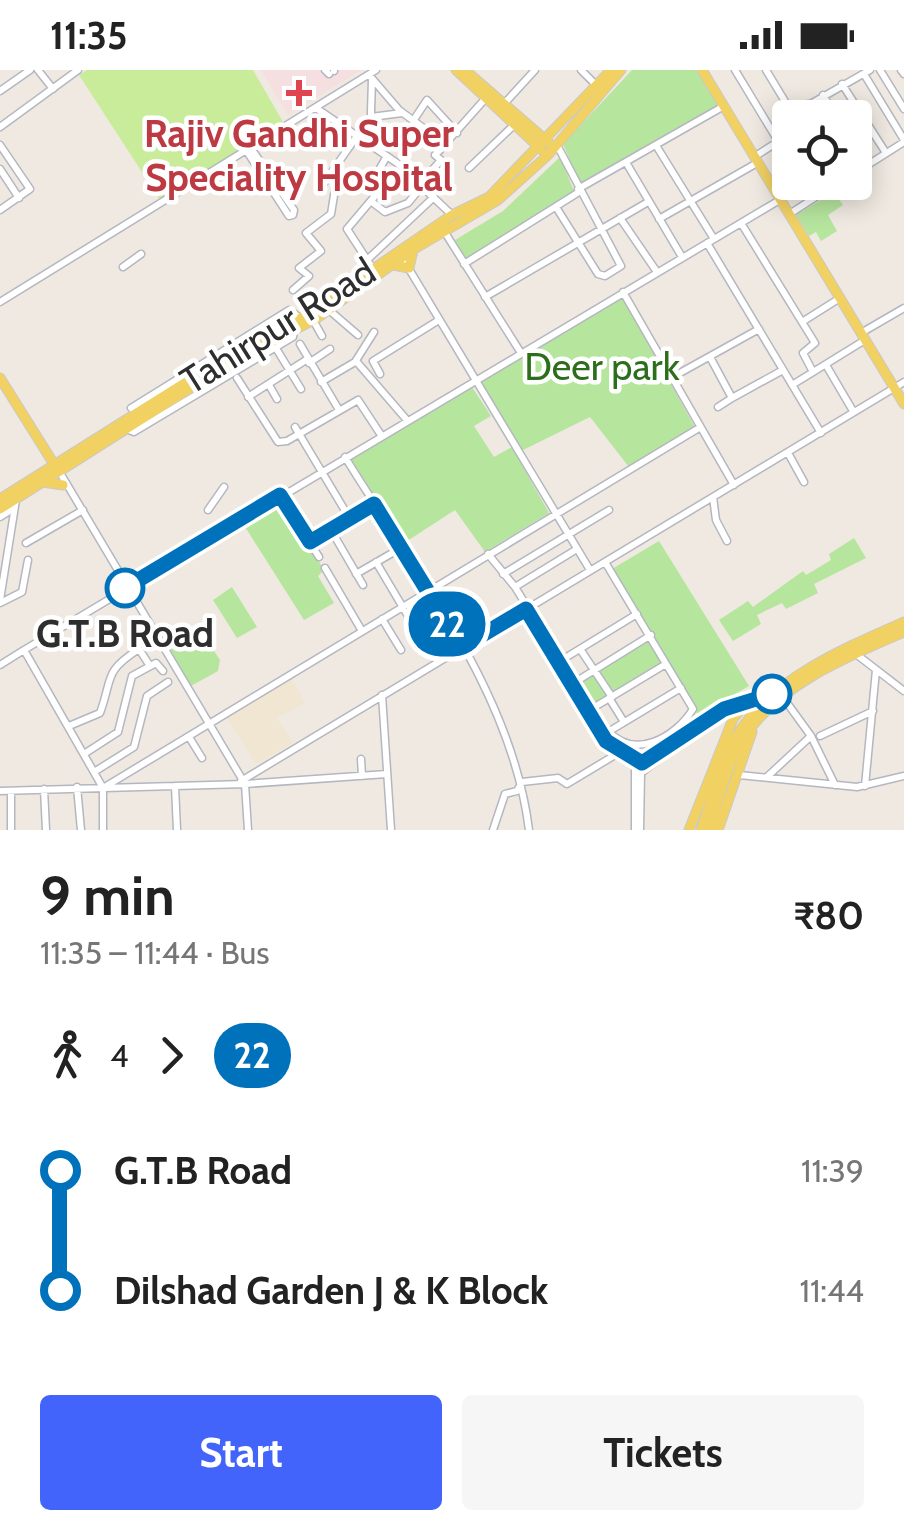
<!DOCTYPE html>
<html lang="en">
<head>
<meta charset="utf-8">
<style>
  body { margin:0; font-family:Cabin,sans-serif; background:#f6f6f6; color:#222; height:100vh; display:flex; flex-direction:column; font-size:38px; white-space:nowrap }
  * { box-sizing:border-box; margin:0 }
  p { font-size:32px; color:#767676 }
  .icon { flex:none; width:55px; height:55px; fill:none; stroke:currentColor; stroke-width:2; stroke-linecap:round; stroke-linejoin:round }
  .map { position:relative; height:760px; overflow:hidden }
  .side { display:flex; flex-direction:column; background:#fff; flex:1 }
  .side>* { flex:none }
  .badge { padding:0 20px; border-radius:32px; font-size:35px; line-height:65px }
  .tools { position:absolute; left:772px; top:30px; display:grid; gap:20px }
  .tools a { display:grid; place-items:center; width:100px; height:100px; border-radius:10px; background:#fff; box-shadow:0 5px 25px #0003; font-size:50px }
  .map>.badge { position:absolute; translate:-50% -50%; box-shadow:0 0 0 5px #fff }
  .legs { display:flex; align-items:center; gap:15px; height:110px; padding:0 40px; font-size:32px }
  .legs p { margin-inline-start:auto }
  .head { display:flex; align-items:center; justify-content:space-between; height:170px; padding:0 40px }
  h1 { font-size:55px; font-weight:700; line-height:75px }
  .action { display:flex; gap:20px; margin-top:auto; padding:20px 40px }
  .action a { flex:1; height:115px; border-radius:10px; background:#4264fb; color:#fff; font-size:40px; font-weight:700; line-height:115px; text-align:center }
  .action a+a { background:#f6f6f6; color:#222 }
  ul { padding:0 40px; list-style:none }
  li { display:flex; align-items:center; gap:35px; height:120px; font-size:38px }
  li i { display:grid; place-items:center; width:15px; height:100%; margin:0 12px; background:currentColor }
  li i::after { content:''; width:25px; height:25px; margin:-12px; border:8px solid; border-radius:50%; background:#fff }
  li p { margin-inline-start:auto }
  li:first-child i { background:linear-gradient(#0000 50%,currentColor 0) }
  li:last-child i { background:linear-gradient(currentColor 50%,#0000 0) }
  .status { display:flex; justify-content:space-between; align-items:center; height:70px; padding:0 50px; background:#fff; direction:ltr }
  .status svg { height:28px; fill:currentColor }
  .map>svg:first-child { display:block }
  .education { fill:#f0e6d1 }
  .medical { fill:#f5dfe0 }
  .green { fill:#b6e59e }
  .pitch { fill:#c9ec9a }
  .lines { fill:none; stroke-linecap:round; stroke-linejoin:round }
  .minor-casing { stroke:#b4b7c1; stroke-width:9 }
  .major-casing { stroke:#c9c9c9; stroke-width:11 }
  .minor { stroke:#fff; stroke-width:6 }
  .major { stroke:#f2d163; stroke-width:9 }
  .line-1-casing { stroke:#fff; stroke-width:22 }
  .line-1 { stroke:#0072bc; stroke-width:15 }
  .health-dot { fill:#e0444e; stroke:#fff; stroke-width:4 }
  .stop-1-dot { fill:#fff; stroke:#0072bc; stroke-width:5 }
  .labels { text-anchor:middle; stroke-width:9; stroke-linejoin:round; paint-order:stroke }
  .health-label { font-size:38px; font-weight:bold; fill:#be3a42; stroke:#fff }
  .street-label { font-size:38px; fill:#2e2e2e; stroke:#fff }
  .park-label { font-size:38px; fill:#2c6e1b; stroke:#fff }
  .stop-label { font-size:38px; font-weight:bold; fill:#2e2e2e; stroke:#fff }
</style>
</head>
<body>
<div class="status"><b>11:35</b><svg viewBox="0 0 49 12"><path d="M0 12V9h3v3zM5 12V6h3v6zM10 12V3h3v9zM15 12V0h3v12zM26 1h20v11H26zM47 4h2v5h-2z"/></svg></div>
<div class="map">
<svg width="904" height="760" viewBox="0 0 904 760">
  <rect width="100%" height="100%" fill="#efe9e1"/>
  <path class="education" d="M 292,608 L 305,633 L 277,648 L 293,673 L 256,694 L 227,648 Z"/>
  <path class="medical" d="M 261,0 L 361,0 L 288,45 Z"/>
  <path class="green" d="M 632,0 L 696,0 L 719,34 L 580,114 L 563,74 Z
    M 560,87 L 574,121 L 466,188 L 455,170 L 503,141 Z
    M 834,122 L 843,135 L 828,145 L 837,161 L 821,171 L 816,162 L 809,166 L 796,145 Z
    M 622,227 L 697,361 L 629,397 L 590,347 L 521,381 L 478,310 Z
    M 472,317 L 491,346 L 474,356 L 494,387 L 512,377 L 549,443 L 485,482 L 455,440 L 404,473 L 351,389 Z
    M 280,425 L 324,500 L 318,506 L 334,533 L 304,550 L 242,452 Z
    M 854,468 L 866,488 L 814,514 L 818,523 L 786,539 L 782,533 L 757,545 L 761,554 L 733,571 L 719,550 L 748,531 L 753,537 L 803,501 L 806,505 L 831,490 L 829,484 Z
    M 659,471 L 749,616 L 698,645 L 612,499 Z
    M 232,517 L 257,557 L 237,568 L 213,530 Z
    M 649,570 L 666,598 L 594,641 L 578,614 Z
    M 186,572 L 208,572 L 220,590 L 218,601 L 191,616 L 168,576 Z"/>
  <path class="pitch" d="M 87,0 L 253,0 L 283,52 L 160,130 L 79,5 Z"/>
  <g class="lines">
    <defs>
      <path id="minor" d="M 38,0 L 53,19
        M 325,0 L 329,4
        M 334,0 L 334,1
        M 581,0 L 597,16
        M 735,0 L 778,71
        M 766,0 L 795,48
        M 880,0 L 904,39
        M 901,0 L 904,4
        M 864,4 L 904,70
        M 369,5 L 399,40 L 445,74 L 485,29
        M 842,14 L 886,83
        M 0,21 L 30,0
        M 823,25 L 837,48
        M 808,34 L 817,48
        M 503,35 L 535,0
        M 316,38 L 397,93 L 452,145
        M 793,44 L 870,0
        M 371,47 L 402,43
        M 413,51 L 427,30 L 457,63
        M 0,57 L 78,0
        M 370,74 L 372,9
        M 0,75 L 30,119 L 0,140
        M 657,77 L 714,169
        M 855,77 L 866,96
        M 246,80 L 289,146 L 293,145 L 294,140 L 250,77
        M 754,87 L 790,64
        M 627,94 L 682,187
        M 469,98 L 514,55
        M 0,99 L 19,128
        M 855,103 L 904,72
        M 812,112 L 819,125
        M 420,114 L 441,90 L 435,85 L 445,75
        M 322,116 L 357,66
        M 578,119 L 724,36
        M 372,132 L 385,142 L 408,133 L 422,116
        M 556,137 L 598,204 L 605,206 L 621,196 L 557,75
        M 791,143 L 839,112
        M 620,148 L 657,202
        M 659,149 L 757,93
        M 741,153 L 802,252
        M 444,161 L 521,283
        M 707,173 L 821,363
        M 400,184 L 590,500
        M 367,190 L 434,127
        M 464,194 L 579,122
        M 123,197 L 141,184
        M 373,199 L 347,159 L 380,120 L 376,105 L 387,86
        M 293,220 L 309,206 L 299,198 L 321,181 L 306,163 L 331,144 L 337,107 L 329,105
        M 623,222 L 734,415
        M 485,227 L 648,132
        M 0,232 L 376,0
        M 329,240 L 358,265
        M 313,250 L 322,266
        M 861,263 L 904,238
        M 300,274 L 339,340
        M 274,275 L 301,319
        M 710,287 L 732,328 L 718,337
        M 356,291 L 406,349
        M 309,293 L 330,279
        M 826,295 L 853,341
        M 813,302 L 803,283 L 815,273 L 802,252 L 840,228
        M 380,304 L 373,291 L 439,250
        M 237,308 L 278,372 L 287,371 L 358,330 L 381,365
        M 669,309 L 759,259
        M 321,312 L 355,292 L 374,262
        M 269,315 L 277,329
        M 792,315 L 865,270
        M 248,327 L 306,290
        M 732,328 L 783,300
        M 131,338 L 289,240 L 300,248
        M 295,357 L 350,449
        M 126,359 L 134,362 L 293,267 L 295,257
        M 788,383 L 804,412
        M 345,387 C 416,503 512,622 529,760
        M 59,401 L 245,714 L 248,760
        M 280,425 L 319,487
        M 713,427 L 716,450 L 727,471
        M 208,440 L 224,417
        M 0,447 L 8,442 L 9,435
        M 331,460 L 363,515
        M 311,472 L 374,434
        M 26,473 L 83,440
        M 488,484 L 515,517 L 577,479
        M 376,492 L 411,551
        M 605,492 L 693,639 C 675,668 635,690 608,661
        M 325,498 L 362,561
        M 356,504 L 401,478
        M 503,504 L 609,440
        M 515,517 L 528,538
        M 0,530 L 16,430
        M 0,533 L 22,522 L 28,490
        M 526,539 L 606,671 L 647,696
        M 382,549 L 401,580
        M 580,579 L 612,627
        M 856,584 L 904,621
        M 565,588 L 637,544
        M 0,595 L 24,580
        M 572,614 L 651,565
        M 382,625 L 391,760
        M 782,626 L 811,666 L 835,715
        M 609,628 L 624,652
        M 588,641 L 666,594
        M 69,656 L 100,643 C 113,608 103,602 139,579 L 150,596
        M 608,662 L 681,618
        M 820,666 L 873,641
        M 189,667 L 202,688
        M 84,684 L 118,662 L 132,606 L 156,593 L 163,601
        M 361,689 L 362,706
        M 94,702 L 134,677 L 147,626 L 168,612
        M 739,705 L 857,717 L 904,706
        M 768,706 L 811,666
        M 241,711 L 904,312
        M 175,716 L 177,760
        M 865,716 L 876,600
        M 77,717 L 81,760
        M 103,718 L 24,580 L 783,128
        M 44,719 L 46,760
        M 0,721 L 245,714 L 387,704
        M 11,721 L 11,760
        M 103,760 L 103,718 L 699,358
        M 493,760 L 505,724 L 517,721 L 522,712 L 558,708 L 567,714 L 620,682
        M 635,760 L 635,700 C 651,683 724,630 744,636
        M 640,760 L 641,703 L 700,658"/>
      <path id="major" d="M 456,0 L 542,80
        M 465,0 L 549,73
        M 702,0 L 904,334
        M 393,195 L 409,198 L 413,180
        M 0,308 L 57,399
        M 42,412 L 63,415
        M 0,429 L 210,297 L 306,245 L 452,145 L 489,127 L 611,0
        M 0,439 L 227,295 L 317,248 L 414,179 L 498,130 L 548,85 L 621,0
        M 689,760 L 733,649 L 744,636 L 763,628
        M 701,760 C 712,729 720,693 737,665 C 772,608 845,578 904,552
        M 709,760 C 719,730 727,693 745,666 C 779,614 849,586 904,562
        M 718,760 L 752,662"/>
    </defs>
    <use href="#minor" class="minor-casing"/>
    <use href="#major" class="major-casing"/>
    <use href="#minor" class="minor"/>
    <use href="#major" class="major"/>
  </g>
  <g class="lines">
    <defs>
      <path id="line-1" d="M 125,518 L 280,425 L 310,472 L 374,434 L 462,577 L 526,539 L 606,671 L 642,693 L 724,639 L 772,624"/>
    </defs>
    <use href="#line-1" class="line-1-casing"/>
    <use href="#line-1" class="line-1"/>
  </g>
  <path class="health-dot" d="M294 8h10v10h10v10h-10v10h-10v-10h-10v-10h10z"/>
  <g class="stop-1-dot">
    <circle cx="125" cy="518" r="18"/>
    <circle cx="772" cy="624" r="18"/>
  </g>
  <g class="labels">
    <g class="health-label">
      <text x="299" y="77">Rajiv Gandhi Super<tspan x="299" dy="44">Speciality Hospital</tspan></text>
    </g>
    <g class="street-label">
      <text transform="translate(278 256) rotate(-32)" y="13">Tahirpur Road</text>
    </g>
    <g class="park-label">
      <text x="602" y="310">Deer park</text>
    </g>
    <g class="stop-label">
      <text x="125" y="577">G.T.B Road</text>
    </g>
  </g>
</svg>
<div class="tools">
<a><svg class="icon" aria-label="locate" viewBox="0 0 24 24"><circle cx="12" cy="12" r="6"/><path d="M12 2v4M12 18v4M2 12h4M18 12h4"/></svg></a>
</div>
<b class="badge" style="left:447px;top:554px;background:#0072bc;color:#fff">22</b>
</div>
<section class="side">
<div class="head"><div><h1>9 min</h1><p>11:35 – 11:44 · Bus</p></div><b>₹80</b></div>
<div class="legs"><svg class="icon" aria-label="walk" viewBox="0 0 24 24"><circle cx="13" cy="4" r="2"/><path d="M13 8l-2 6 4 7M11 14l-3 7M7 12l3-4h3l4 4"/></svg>4<svg class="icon" aria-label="forward" viewBox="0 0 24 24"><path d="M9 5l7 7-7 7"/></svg><b class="badge" style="background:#0072bc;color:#fff">22</b></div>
<ul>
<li><i style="color:#0072bc"></i><b>G.T.B Road</b><p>11:39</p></li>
<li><i style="color:#0072bc"></i><b>Dilshad Garden J &amp; K Block</b><p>11:44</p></li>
</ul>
<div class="action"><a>Start</a><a>Tickets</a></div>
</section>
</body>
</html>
